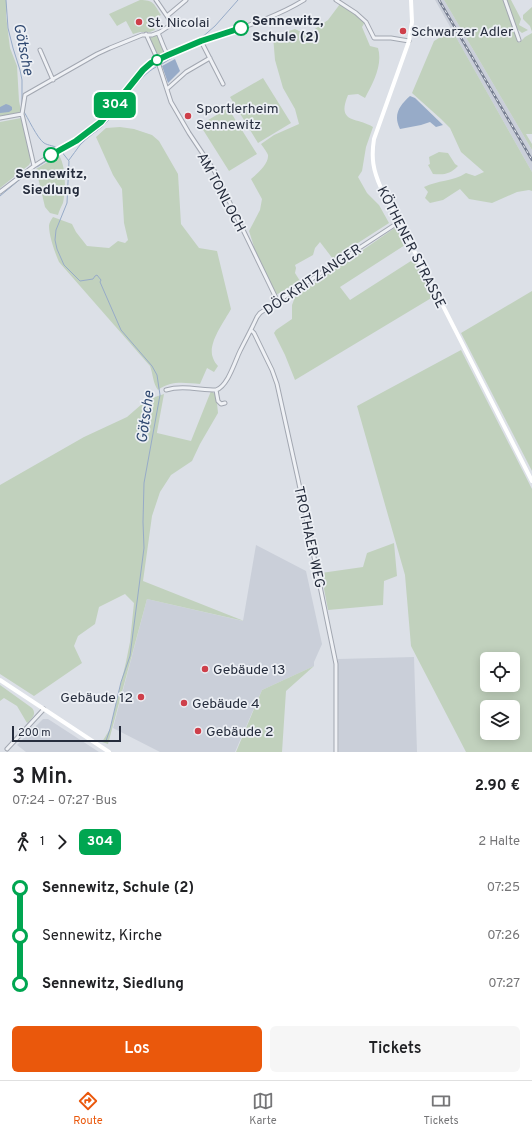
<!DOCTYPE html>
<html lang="de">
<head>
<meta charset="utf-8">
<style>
  body { margin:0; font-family:Overpass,sans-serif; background:#f6f6f6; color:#202124; height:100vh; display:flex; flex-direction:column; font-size:15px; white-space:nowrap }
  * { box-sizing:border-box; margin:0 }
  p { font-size:13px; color:#757577 }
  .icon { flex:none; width:22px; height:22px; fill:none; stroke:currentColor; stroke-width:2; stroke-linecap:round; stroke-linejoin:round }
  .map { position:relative; height:752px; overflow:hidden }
  .details { display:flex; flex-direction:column; background:#fff; flex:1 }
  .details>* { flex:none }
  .badge { padding:0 8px; border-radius:6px; font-size:14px; line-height:26px }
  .controls { position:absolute; left:480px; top:652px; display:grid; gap:8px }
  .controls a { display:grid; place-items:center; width:40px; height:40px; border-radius:6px; background:#fff; box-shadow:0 2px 10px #0003; font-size:20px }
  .scale { position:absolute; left:12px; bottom:10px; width:109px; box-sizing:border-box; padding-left:4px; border:2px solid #262d3d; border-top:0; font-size:11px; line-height:14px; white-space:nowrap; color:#262d3d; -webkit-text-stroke:3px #eceff4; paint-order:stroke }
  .map>.badge { position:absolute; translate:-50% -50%; box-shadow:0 0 0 2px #fff }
  .legs { display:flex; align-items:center; gap:6px; height:44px; padding:0 12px; font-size:13px }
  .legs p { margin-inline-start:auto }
  .head { display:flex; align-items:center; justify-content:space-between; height:68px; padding:0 12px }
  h1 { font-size:22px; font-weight:600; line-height:30px }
  .primary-button { display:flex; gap:8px; margin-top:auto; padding:8px 12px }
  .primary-button a { flex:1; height:46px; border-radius:6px; background:#ea580c; color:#fff; font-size:16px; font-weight:600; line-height:46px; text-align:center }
  .primary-button a+a { background:#f6f6f6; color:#202124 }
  ul { padding:0 12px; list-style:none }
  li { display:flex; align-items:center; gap:14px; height:48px; font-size:15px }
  li i { display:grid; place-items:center; width:6px; height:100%; margin:0 5px; background:currentColor }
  li i::after { content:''; width:10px; height:10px; margin:-5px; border:3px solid; border-radius:50%; background:#fff }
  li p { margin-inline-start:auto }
  li:first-child i { background:linear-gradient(#0000 50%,currentColor 0) }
  li:last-child i { background:linear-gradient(currentColor 50%,#0000 0) }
  .tab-bar { display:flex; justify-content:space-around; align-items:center; height:56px; border-top:1px solid #e0e0e0; background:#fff; font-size:11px; color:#757577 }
  .tab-bar a { display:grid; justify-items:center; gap:2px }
  .tab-bar .current { color:#ea580c }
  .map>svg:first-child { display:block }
  .built { fill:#cacfd9 }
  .green { fill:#c1d1bd; fill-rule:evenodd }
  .water { fill:#97abc8 }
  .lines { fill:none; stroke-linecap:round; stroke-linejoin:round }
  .stream { stroke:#97abc8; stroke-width:1 }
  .street-casing { stroke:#a2a7b1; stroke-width:5 }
  .street { stroke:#eff1f5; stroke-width:3 }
  .secondary { stroke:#fff; stroke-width:4 }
  .rail-casing { stroke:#767e90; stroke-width:2.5 }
  .rail { stroke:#eceff4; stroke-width:1; stroke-dasharray:3; stroke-linecap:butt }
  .line-1-casing { stroke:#fff; stroke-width:9 }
  .line-1 { stroke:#00a651; stroke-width:6 }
  .poi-dot { fill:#ce3f4a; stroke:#eceff4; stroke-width:1.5 }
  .stop-1-dot { fill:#fff; stroke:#00a651; stroke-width:2 }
  .labels { text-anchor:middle; stroke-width:3.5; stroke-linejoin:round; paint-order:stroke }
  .stop-label { font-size:14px; font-weight:bold; fill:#262d3d; stroke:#eceff4; text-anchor:start }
  .poi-label { font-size:14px; fill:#262d3d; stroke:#eceff4; text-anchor:start }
  .street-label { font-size:14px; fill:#262d3d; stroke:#eceff4 }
  .water-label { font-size:15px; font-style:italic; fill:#304971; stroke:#eceff4 }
</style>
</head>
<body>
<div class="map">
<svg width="532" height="752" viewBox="0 0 532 752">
  <rect width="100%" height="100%" fill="#dce0e7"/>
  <path class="built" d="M 435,0 L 444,0 L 532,150 L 532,172 Z
    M 256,545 L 306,571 L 322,644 L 314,662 L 314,666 L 262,690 L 235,752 L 160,752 L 113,728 L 147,599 L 243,621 Z
    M 414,657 L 417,752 L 339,752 L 338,659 Z
    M 43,719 L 48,719 L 99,752 L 26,752 L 17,745 Z"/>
  <path class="green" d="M 0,0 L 6,0 L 7,9 L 6,15 L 8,32 L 10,48 L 17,66 L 19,101 L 21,111 L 18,113 L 0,116 Z
    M 140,0 C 154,0 154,4 161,15 L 155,18 L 156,20 L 151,23 L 155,30 L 150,32 L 140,32 L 133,34 L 126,21 L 117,26 L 109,14 Z
    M 444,0 L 504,0 L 519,43 L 525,37 L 532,33 L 532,134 L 526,134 L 532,144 L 532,150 Z
    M 506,0 L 511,0 L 521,19 L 519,25 L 528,30 L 522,33 L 516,28 Z
    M 340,4 L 354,13 L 365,22 L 362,27 L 370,46 L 378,48 C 383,65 373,83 365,98 L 358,94 L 348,95 C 336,124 357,117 373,127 L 366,147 L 362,171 L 358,177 L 367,193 L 379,205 L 389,223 L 333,259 L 320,242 L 315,248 L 313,255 L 295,265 L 296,268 L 295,273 L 300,281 L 276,295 L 257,256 L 249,231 L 260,210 L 262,199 L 251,179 C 257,174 269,164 268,155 C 267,152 263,147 261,144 L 274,135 L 299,124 L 295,109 L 283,88 L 275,60 L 273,36 L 295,29 L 309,36 L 312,31 L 328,20 Z
    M 532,7 L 532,32 L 530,26 L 523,19 L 523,15 Z
    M 452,30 L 532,172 L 532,191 L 529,190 L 517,192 L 492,203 L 469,199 L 460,189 L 443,200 L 430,203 L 425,198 L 428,192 L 424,187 C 438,180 452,182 466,173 L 475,176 L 484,172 L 461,152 L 450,128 L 441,119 L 412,93 L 434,41 Z
    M 157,35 L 166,54 L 158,57 L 149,38 Z
    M 263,78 L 291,123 L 258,143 L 230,97 Z
    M 228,108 L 257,154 L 229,171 L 200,125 Z
    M 21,118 L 31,161 L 29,165 L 0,188 L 0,122 Z
    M 120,127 L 134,129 L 152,135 L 159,141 L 178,174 L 181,224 L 199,248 L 217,251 L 231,309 C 224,322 207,344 213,358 C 214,361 216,364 218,366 L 214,372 L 207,368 L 200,384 C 185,383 171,380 158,390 C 153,384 153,374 150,366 L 59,262 C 55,253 49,236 49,226 C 49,223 51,220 53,217 L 72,224 L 76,232 L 87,246 L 109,248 L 118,241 L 125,243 L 128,240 L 124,223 L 122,189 L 113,175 L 96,137 L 106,128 Z
    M 439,152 L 448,153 L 455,164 L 458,166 C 450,174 445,175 433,174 L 428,165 L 430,164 L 429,157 Z
    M 59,155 C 66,167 66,189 63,203 C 61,207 59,211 58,215 L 50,213 L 45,207 L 36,169 Z
    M 396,227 L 405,245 L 340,287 L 350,300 L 414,259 L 433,297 L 295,380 L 285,355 L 274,333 L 276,330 L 292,319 L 292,305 L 295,297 Z
    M 532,291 L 532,471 L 461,333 Z
    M 461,350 L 532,489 L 532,752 L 466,752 L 411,646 L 405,575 L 357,406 ZM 487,659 L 513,659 L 513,685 L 487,685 ZM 487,707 L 513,707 L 513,733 L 487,733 Z
    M 211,391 L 215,394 L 217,403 L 218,413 L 200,444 L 192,461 L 171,475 L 160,492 L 152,516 L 143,581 L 244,621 L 147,599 L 108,744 L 102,742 L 110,729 L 126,662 L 130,642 L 134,603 L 125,594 L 99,607 L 95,624 L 78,636 L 74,646 L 82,663 L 34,696 L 0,674 L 0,485 L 84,437 L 127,417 L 142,404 L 155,397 L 164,394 L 157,432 L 157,433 L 191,441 Z
    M 394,543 L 397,576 L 384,581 L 383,605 L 328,610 L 321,573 L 363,567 L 367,553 Z
    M 314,666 L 286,691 L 282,752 L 236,752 L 262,690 Z
    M 0,685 L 32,708 C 37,714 32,719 27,723 L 17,706 L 4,698 L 0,701 Z"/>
  <path class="water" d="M 175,59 L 180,71 L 168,83 L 162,66 Z
    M 410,96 L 415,98 L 443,125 L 436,127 L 430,122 L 421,125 L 400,129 C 393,115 399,106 410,96 Z
    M 6,104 L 9,105 L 12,107 L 12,110 L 9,112 L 0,113 L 0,107 Z"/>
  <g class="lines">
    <path class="stream" d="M 6,0 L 8,28 L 13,48 L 20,70 L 22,80 L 22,107
      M 200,39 L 215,26 L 238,0
      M 181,53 L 198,45
      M 162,64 L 175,56
      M 23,110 C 28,118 37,138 44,143 C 49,146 54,145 58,149
      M 61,151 L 69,161 L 67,203 L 56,230 L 55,240 L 57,249 L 64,265 L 80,281 L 93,279 L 95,276 L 97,275 L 101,280 L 100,282 L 121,330 L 152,366 L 157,375 L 160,395 L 144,483 L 143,522 L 144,548 L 130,656 L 121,682 L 110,729 L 106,741
      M 69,160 C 73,155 76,150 80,145 C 87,137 98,131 106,123 C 121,107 137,77 156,67
      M 37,167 L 60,152
      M 0,196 L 30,171"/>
    <defs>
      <path id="street" d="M 336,0 L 356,13 L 366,22 L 374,38 L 391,38 L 409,41
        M 505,0 L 519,40
        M 167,16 L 186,0
        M 158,33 C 161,39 164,50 168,55
        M 146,34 L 156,56 L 171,102 L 189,133 L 215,172 L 278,302
        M 201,41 L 223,84
        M 40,50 L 53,80
        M 167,89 L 186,72 L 210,58
        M 0,118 L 22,114
        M 34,166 L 22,114 L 25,95 L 97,54 L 110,48 L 142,35 L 152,35 L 160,32 L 169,26 L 170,23 L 169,19 L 156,0
        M 0,192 L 34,166 L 57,151 L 76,141 L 101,122 L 143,70 C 155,60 169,54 184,48 C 223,32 267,23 304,0
        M 251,330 L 254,333 L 272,370 L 277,384 L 298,479 L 336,664 L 336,752
        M 166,390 C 182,385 200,390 216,390
        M 225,403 L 221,404 L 218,401 L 216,390 C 228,386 235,361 240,351 C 246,339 252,328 257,317 L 260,313 L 399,222
        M 7,749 L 44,709"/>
    </defs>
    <use href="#street" class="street-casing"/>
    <use href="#street" class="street"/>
    <path class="secondary" d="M 411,0 L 412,22 L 409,41 L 374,139 C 371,158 373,170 381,188 L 439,298 L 532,481
      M 0,680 L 109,752"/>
    <defs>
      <path id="rail" d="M 439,0 L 532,160"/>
    </defs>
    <use href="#rail" class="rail-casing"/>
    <use href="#rail" class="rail"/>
  </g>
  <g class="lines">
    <defs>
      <path id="line-1" d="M 51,155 L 76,141 L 101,122 L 143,70 L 151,63 L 168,55 L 201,41 L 241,28"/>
    </defs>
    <use href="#line-1" class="line-1-casing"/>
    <use href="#line-1" class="line-1"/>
  </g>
  <g class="poi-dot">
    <circle cx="139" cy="22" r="4"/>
    <circle cx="403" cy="31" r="4"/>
    <circle cx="188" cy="116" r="4"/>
    <circle cx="205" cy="669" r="4"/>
    <circle cx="141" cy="697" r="4"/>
    <circle cx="184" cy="703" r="4"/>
    <circle cx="198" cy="731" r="4"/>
  </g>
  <g class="stop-1-dot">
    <circle cx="241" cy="28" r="7"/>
    <circle cx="157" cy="60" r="5"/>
    <circle cx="51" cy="155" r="7"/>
  </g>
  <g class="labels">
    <g class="stop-label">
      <text x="252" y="25">Sennewitz,<tspan x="252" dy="16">Schule (2)</tspan></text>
      <text x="51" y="178" text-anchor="middle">Sennewitz,<tspan x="51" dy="16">Siedlung</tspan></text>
    </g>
    <g class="poi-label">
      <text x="147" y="27">St. Nicolai</text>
      <text x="411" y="36">Schwarzer Adler</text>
      <text x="196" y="113">Sportlerheim<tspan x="196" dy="16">Sennewitz</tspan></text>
      <text x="213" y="674">Gebäude 13</text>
      <text x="133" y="702" text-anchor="end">Gebäude 12</text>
      <text x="192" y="708">Gebäude 4</text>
      <text x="206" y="736">Gebäude 2</text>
    </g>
    <g class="street-label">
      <text transform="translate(222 192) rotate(62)" y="5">AM TONLOCH</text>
      <text transform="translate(412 247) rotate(63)" y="5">KÖTHENER STRASSE</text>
      <text transform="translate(312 279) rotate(-34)" y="5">DÖCKRITZANGER</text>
      <text transform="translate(310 537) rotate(78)" y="5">TROTHAER WEG</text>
    </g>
    <g class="water-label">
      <text transform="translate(24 49) rotate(79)" y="5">Götsche</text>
      <text transform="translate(145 417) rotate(-82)" y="5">Götsche</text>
    </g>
  </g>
</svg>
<div class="controls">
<a><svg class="icon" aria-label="locate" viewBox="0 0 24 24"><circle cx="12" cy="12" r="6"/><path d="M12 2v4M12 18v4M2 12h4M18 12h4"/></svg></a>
<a><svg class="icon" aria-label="layers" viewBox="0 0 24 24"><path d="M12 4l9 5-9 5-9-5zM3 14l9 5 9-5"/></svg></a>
</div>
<div class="scale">200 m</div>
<b class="badge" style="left:115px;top:105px;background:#00a651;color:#fff">304</b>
</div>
<section class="details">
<div class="head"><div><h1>3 Min.</h1><p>07:24 – 07:27 · Bus</p></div><b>2.90 €</b></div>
<div class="legs"><svg class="icon" aria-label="walk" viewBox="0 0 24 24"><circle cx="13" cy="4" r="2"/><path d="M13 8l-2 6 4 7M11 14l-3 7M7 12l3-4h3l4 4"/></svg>1<svg class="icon" aria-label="forward" viewBox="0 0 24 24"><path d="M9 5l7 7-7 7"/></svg><b class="badge" style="background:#00a651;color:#fff">304</b><p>2 Halte</p></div>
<ul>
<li><i style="color:#00a651"></i><b>Sennewitz, Schule (2)</b><p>07:25</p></li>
<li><i style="color:#00a651"></i><span>Sennewitz, Kirche</span><p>07:26</p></li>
<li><i style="color:#00a651"></i><b>Sennewitz, Siedlung</b><p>07:27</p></li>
</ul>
<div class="primary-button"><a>Los</a><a>Tickets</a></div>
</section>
<nav class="tab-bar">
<a class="current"><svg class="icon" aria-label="directions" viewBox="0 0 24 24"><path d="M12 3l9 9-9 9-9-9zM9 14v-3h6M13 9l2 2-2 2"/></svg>Route</a>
<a><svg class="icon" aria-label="map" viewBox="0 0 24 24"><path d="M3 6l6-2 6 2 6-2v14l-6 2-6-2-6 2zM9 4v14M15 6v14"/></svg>Karte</a>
<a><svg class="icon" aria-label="tickets" viewBox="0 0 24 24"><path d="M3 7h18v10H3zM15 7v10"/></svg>Tickets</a>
</nav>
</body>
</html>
